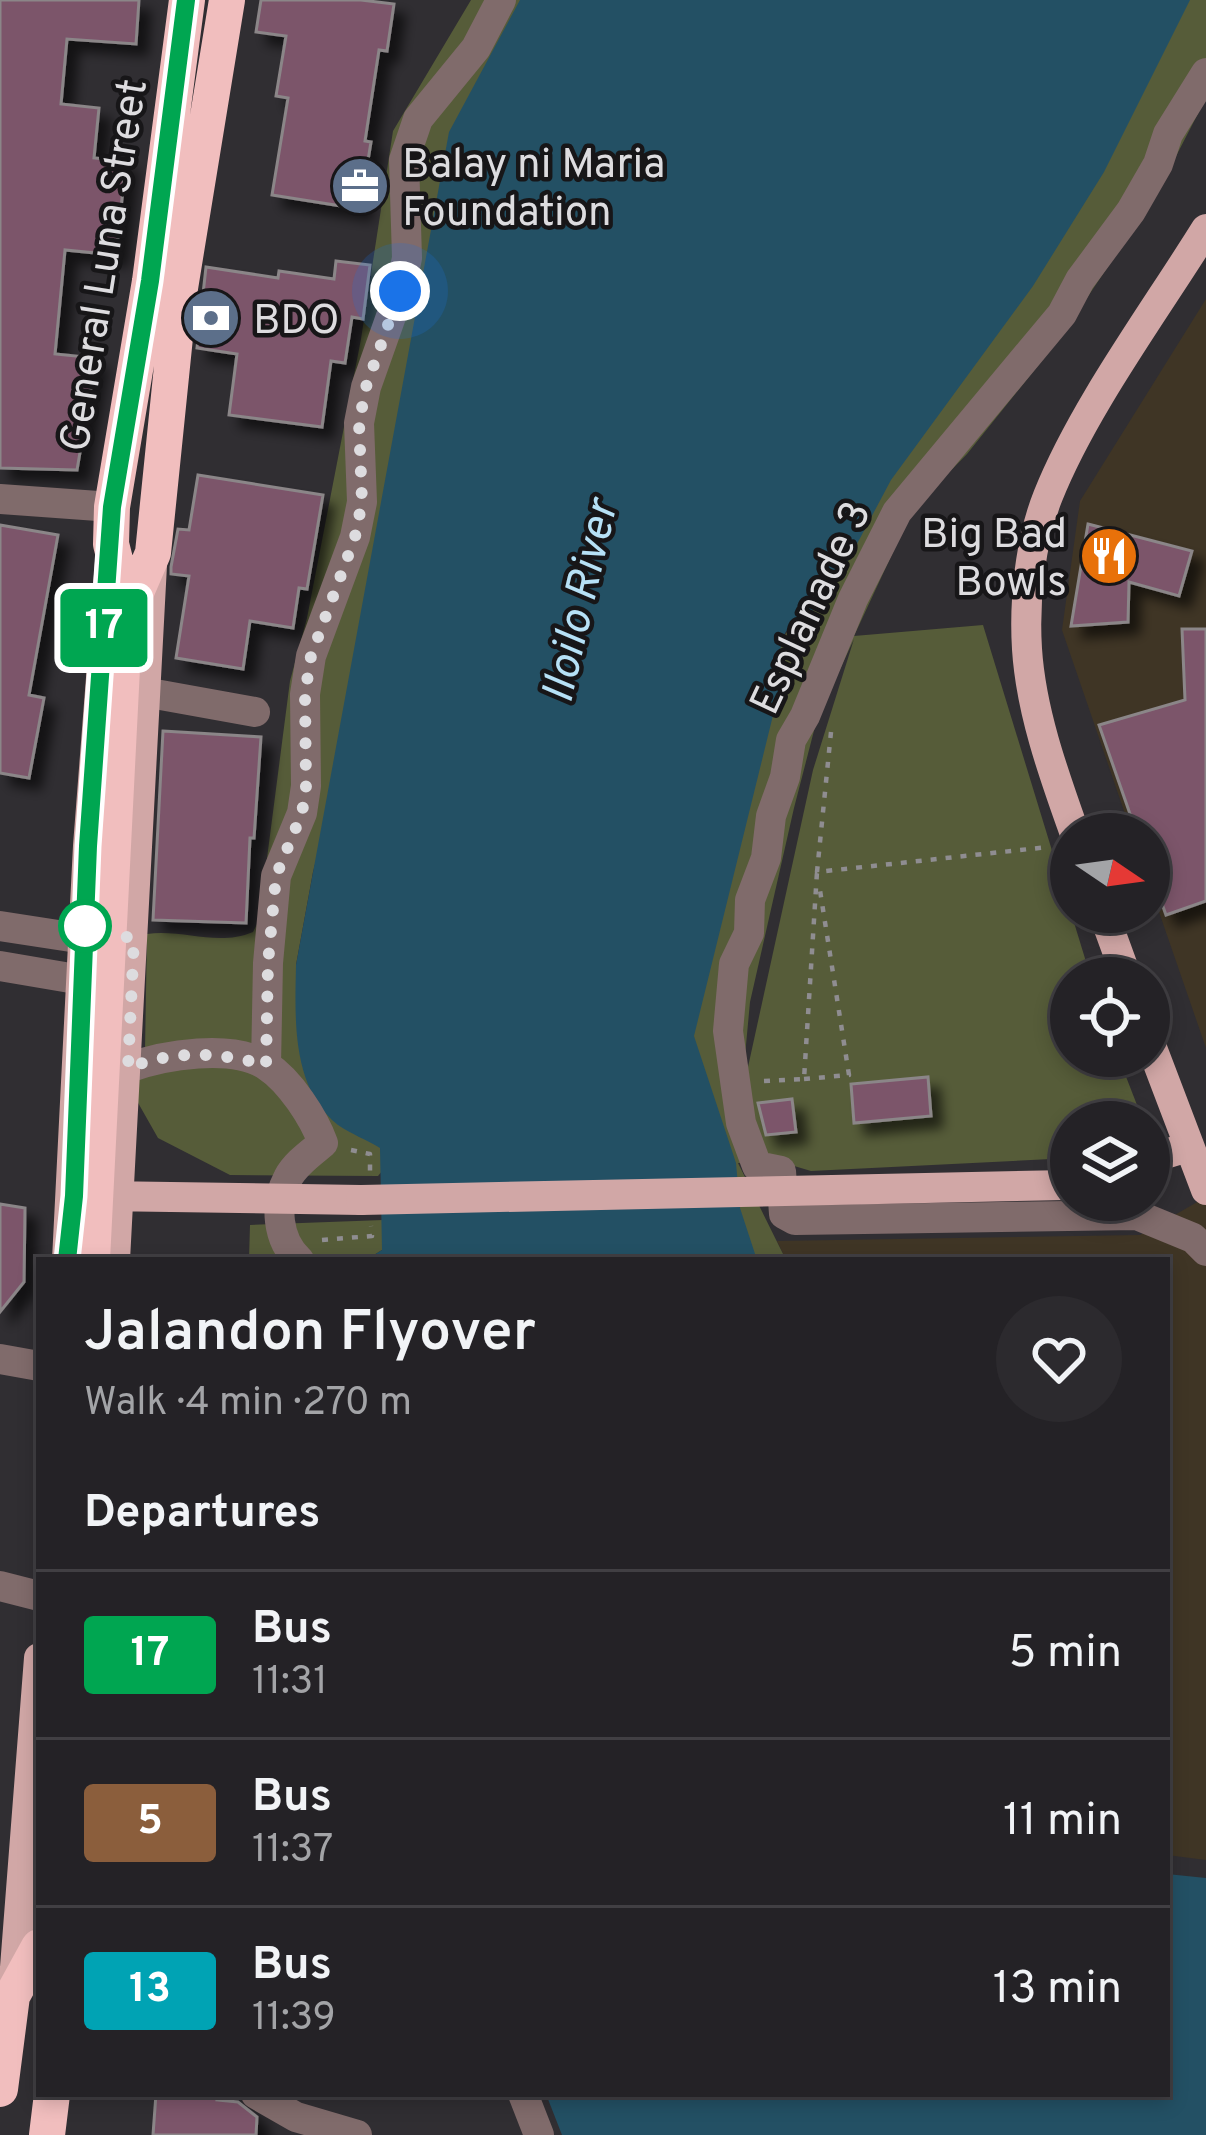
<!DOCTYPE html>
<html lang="en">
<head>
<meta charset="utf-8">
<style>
  body { margin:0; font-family:Overpass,sans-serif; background:#2c2a2e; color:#f1f3f6; height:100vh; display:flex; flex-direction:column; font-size:45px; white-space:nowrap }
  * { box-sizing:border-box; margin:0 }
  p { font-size:39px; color:#a3a4a7 }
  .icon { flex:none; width:66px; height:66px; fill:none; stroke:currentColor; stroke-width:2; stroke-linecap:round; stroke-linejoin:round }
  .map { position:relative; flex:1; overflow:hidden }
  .details { position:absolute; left:36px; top:1257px; width:1134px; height:840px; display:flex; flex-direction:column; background:#242226; border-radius:0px; box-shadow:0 6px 18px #0003,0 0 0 3px #413f43 }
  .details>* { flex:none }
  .badge { padding:0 24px; border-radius:9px; font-size:42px; line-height:78px }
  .needle { width:78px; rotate:103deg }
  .fabs { position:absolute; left:1050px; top:813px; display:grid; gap:24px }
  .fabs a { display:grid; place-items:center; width:120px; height:120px; border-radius:50%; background:#242226; box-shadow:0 6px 18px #0003,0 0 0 3px #413f43; font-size:60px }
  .you { position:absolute; width:60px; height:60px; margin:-30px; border:9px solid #fff; border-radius:50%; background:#1a73e8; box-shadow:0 0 0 18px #1a73e833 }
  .map>.badge { position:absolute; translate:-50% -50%; box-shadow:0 0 0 6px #fff }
  h2 { padding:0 48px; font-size:45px; line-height:108px }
  .round { display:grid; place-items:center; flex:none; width:126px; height:126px; border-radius:63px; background:#2c2a2e }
  .overview { display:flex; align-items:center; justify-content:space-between; height:204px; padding:0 48px }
  h1 { font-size:57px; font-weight:600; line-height:90px }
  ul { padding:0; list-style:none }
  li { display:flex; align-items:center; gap:36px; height:168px; padding:0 48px; border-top:3px solid #413f43 }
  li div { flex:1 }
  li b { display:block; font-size:45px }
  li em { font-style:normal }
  li .badge { min-width:132px; font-weight:700; text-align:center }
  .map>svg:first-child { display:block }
  .commercial { fill:#3f3525 }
  .green { fill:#565c39; fill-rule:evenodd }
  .water { fill:#235064 }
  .building { fill:#7c556b; stroke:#8b8688; stroke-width:3; filter:url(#shadow) }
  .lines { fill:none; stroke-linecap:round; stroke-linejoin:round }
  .path { stroke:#8f8d91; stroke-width:4.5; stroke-dasharray:6 9; stroke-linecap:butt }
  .minor { stroke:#806b6b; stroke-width:30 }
  .major { stroke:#d1a7a6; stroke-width:30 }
  .highway { stroke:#f1bebe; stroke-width:36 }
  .major-bridge { stroke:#d1a7a6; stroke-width:30 }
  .highway-bridge { stroke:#f1bebe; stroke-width:36 }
  .line-casing { stroke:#fff; stroke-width:27 }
  .line { stroke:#00a651; stroke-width:18 }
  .walk { stroke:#dddcdf; stroke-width:12; stroke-dasharray:0 21.6 }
  .stop-dot { fill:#fff; stroke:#00a651; stroke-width:6 }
  .labels { text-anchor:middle; stroke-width:9; stroke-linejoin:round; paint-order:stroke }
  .poi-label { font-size:42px; fill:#dddcdf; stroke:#171618; text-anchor:start }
  .street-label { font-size:42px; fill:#dddcdf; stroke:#171618 }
  .water-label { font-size:45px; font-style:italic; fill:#b6e1f6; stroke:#171618 }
</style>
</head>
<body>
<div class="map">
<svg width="1206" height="2135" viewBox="0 0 1206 2135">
  <defs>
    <filter id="shadow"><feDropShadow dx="11" dy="11" stdDeviation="6" flood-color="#0009"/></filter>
  </defs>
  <rect width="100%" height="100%" fill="#302e32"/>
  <path class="commercial" d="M 1206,299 L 1206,1048 L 1149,883 L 1149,834 L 1132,834 L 1062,630 L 1080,501 Z
    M 1206,1197 L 1206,1860 L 1167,1855 L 1167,1260 L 786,1260 L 777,1241 L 1140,1235 Z"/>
  <path class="green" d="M 471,0 L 537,0 L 313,872 L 296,965 L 380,1147 L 383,1170 L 378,1176 L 230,1175 L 158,1138 L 137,1101 L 134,1072 L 145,1050 L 147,934 C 184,929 217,947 253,932 L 259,920 L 290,681 L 307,618 L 361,339 L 393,131 Z
    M 1159,0 L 1206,0 L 1206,98 L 1156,195 L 1060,338 L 967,454 L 913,509 L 854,636 L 983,625 L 1091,978 L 1071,978 L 1071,1056 L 1118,1056 L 1137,1105 L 1130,1122 L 1071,1122 L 1071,1158 L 811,1171 L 784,1163 L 738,1163 L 786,1260 L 664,1260 L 665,1137 L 766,696 L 788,697 C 765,650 781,627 824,604 L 812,588 ZM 854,639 L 813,770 L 741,1099 L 750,1002 L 794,808 L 817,719 Z
    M 383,1220 L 382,1250 L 366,1260 L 249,1260 L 250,1225 Z"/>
  <path class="water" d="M 520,0 L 1190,0 L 1104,172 L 1033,286 L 891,480 L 825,604 L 795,620 L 785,633 L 775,667 L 781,683 L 694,1036 L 736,1163 L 740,1208 L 757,1260 L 366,1260 L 382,1250 L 380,1148 C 367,1140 351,1134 338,1125 C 291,1088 295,1018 296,965 L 449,132 Z
    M 1167,1874 L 1206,1878 L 1206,2135 L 562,2135 L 546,2094 L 1167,2094 Z"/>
  <path class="building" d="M 0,0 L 139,0 L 136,44 L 67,39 L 61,104 L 99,108 L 94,158 L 126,161 L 116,255 L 65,250 L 55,354 L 96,358 L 77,470 L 0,468 Z
    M 261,0 L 361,0 L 394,4 L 387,51 L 379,50 L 365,141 L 371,142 L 360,209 L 272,195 L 288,98 L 276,96 L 286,36 L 256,32 Z
    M 336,261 L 370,265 L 363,319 L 352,317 L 345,363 L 331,361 L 322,427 L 229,415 L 237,354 L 197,348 L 206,267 L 278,278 L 279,271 L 334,279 Z
    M 198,475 L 323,495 L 307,589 L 299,588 L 293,628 L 250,621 L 243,669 L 176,658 L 189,576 L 171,574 L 171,567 L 178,529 L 189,530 Z
    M 1088,524 L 1192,551 L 1179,596 L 1129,582 L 1128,622 L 1071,626 Z
    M 0,525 L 58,535 L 29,695 L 44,698 L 29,778 L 0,773 Z
    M 1182,629 L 1206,629 L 1206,901 L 1166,915 L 1149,867 L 1149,834 L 1137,834 L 1099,725 L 1185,700 Z
    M 163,731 L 261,737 L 254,838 L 250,838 L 246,923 L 153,920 Z
    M 928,1077 L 931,1116 L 854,1123 L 851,1084 Z
    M 792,1099 L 796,1132 L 766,1135 L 758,1103 Z
    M 0,1204 L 25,1208 L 24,1282 L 0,1312 Z
    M 156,2094 L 218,2094 L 217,2100 L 238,2102 L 257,2117 L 256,2135 L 153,2135 Z"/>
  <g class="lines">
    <path class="path" d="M 831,732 L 817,872 L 1048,847
      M 804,1079 L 849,1075 L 819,884
      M 764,1081 L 804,1079 L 817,872
      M 351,1150 L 370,1154 L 370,1172
      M 322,1240 L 372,1236 L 371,1226"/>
    <path class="minor" d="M 1206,73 L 1168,134 L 1158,164 L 1131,211 L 1080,280 L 1062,314 L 897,512 L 853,599 L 805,716 L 791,740 L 785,777 L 771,816 L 766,858 L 750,900 L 749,933 L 734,964 L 728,1031 L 741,1123 L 757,1166 L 781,1171 L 784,1214 L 795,1220 L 1137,1215 L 1193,1238 L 1206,1251
      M 0,499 L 112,507
      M 144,692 L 255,712
      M 0,926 L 84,939
      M 0,966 L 82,980
      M 266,1065 L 268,963 L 276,876 L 302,813 L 306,786 L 305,694 L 311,656 L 355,537 L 362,502 L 359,423 L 366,387 L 400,291 L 407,258 L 404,160 L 418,119 L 476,48 L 501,0
      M 128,1068 C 163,1055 233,1043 267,1066 C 290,1081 314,1118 323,1143 C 311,1153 295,1164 288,1178 C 274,1204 277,1240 299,1260
      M 0,1359 L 39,1366
      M 0,1586 L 39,1596
      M 256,2094 L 296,2117 L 357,2135
      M 523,2094 L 539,2135"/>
    <path class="major" d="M 1075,834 C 1054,775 1031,712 1027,649 C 1024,601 1030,541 1048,496 C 1083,408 1155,311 1206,229
      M 1103,912 L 1127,978
      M 1149,1040 L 1206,1190
      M 1149,1159 L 1188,1147
      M 103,1196 L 361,1200
      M 67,1260 L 88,846 L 110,562
      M 115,1260 L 152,565
      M 13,1993 L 39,1658"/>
    <path class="highway" d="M 128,611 L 111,544 L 112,507 L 150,281 L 187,0
      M 122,668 L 128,611 L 153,553 L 180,288 L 227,0
      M 0,2089 L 12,1996 L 39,1947
      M 47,2135 L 52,2094"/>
    <path class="major-bridge" d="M 361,1200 L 1067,1185"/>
    <path class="highway-bridge" d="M 92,1260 L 122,668"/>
  </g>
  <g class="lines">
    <defs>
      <path id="line" d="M 67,1260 L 74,1196 L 88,846 L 112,507 L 150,281 L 186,0"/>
    </defs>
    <use href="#line" class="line-casing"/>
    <use href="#line" class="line"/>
    <path class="walk" d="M 85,926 L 134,939 L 128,1068 C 175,1050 217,1052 266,1065 L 268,963 L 276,876 L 302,813 L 306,786 L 305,694 L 311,656 L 355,537 L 362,502 L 359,423 L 366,387 L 400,291"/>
  </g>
  <defs>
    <symbol id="office-disc" viewBox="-11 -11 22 22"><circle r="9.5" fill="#5c6f8a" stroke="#171618"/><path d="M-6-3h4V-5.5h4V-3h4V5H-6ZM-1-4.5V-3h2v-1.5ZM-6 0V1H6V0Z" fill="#fff"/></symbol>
    <symbol id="bank-disc" viewBox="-11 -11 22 22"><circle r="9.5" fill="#5c6f8a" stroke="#171618"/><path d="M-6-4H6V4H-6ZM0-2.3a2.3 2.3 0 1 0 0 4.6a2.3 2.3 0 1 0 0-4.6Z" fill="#fff"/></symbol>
    <symbol id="restaurant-disc" viewBox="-11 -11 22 22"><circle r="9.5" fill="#e8710a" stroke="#171618"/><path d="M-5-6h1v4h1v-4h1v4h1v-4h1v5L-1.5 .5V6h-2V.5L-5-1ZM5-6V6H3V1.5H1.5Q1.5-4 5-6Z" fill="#fff"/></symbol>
  </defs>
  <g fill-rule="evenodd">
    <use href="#office-disc" x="327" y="153" width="66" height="66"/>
    <use href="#bank-disc" x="178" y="285" width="66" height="66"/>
    <use href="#restaurant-disc" x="1076" y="523" width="66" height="66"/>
  </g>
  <circle class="stop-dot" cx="85" cy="926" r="24"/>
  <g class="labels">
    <g class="poi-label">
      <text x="402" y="177">Balay ni Maria<tspan x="402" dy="48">Foundation</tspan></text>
      <text x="253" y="333">BDO</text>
      <text x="1067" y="547" text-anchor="end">Big Bad<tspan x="1067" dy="48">Bowls</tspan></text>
    </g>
    <g class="street-label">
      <text transform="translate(102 265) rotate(-81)" y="15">General Luna Street</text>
      <text transform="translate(809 607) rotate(-65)" y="15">Esplanade 3</text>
    </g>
    <g class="water-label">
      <text transform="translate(578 601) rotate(-77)" y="16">Iloilo River</text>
    </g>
  </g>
</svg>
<div class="fabs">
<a><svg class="needle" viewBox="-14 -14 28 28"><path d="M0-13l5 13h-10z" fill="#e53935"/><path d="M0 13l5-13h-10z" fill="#a3a4a7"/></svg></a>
<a><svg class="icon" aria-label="locate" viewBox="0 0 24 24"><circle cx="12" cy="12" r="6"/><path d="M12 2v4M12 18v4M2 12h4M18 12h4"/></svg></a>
<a><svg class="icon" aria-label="layers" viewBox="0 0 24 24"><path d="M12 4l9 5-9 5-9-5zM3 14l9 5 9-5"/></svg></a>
</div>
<div class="you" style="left:400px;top:291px"></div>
<b class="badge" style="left:104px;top:628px;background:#00a651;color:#fff">17</b>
<section class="details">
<div class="overview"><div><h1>Jalandon Flyover</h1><p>Walk · 4 min · 270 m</p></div><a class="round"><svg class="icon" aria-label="heart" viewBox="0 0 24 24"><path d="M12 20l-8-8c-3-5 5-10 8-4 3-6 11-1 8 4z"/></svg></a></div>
<h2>Departures</h2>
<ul>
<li><span class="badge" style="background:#00a651;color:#fff">17</span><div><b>Bus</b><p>11:31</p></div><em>5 min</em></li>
<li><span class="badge" style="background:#8b5e3c;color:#fff">5</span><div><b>Bus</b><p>11:37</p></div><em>11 min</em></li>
<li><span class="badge" style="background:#00a3b4;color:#fff">13</span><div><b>Bus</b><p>11:39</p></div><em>13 min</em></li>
</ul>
</section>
</div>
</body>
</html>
